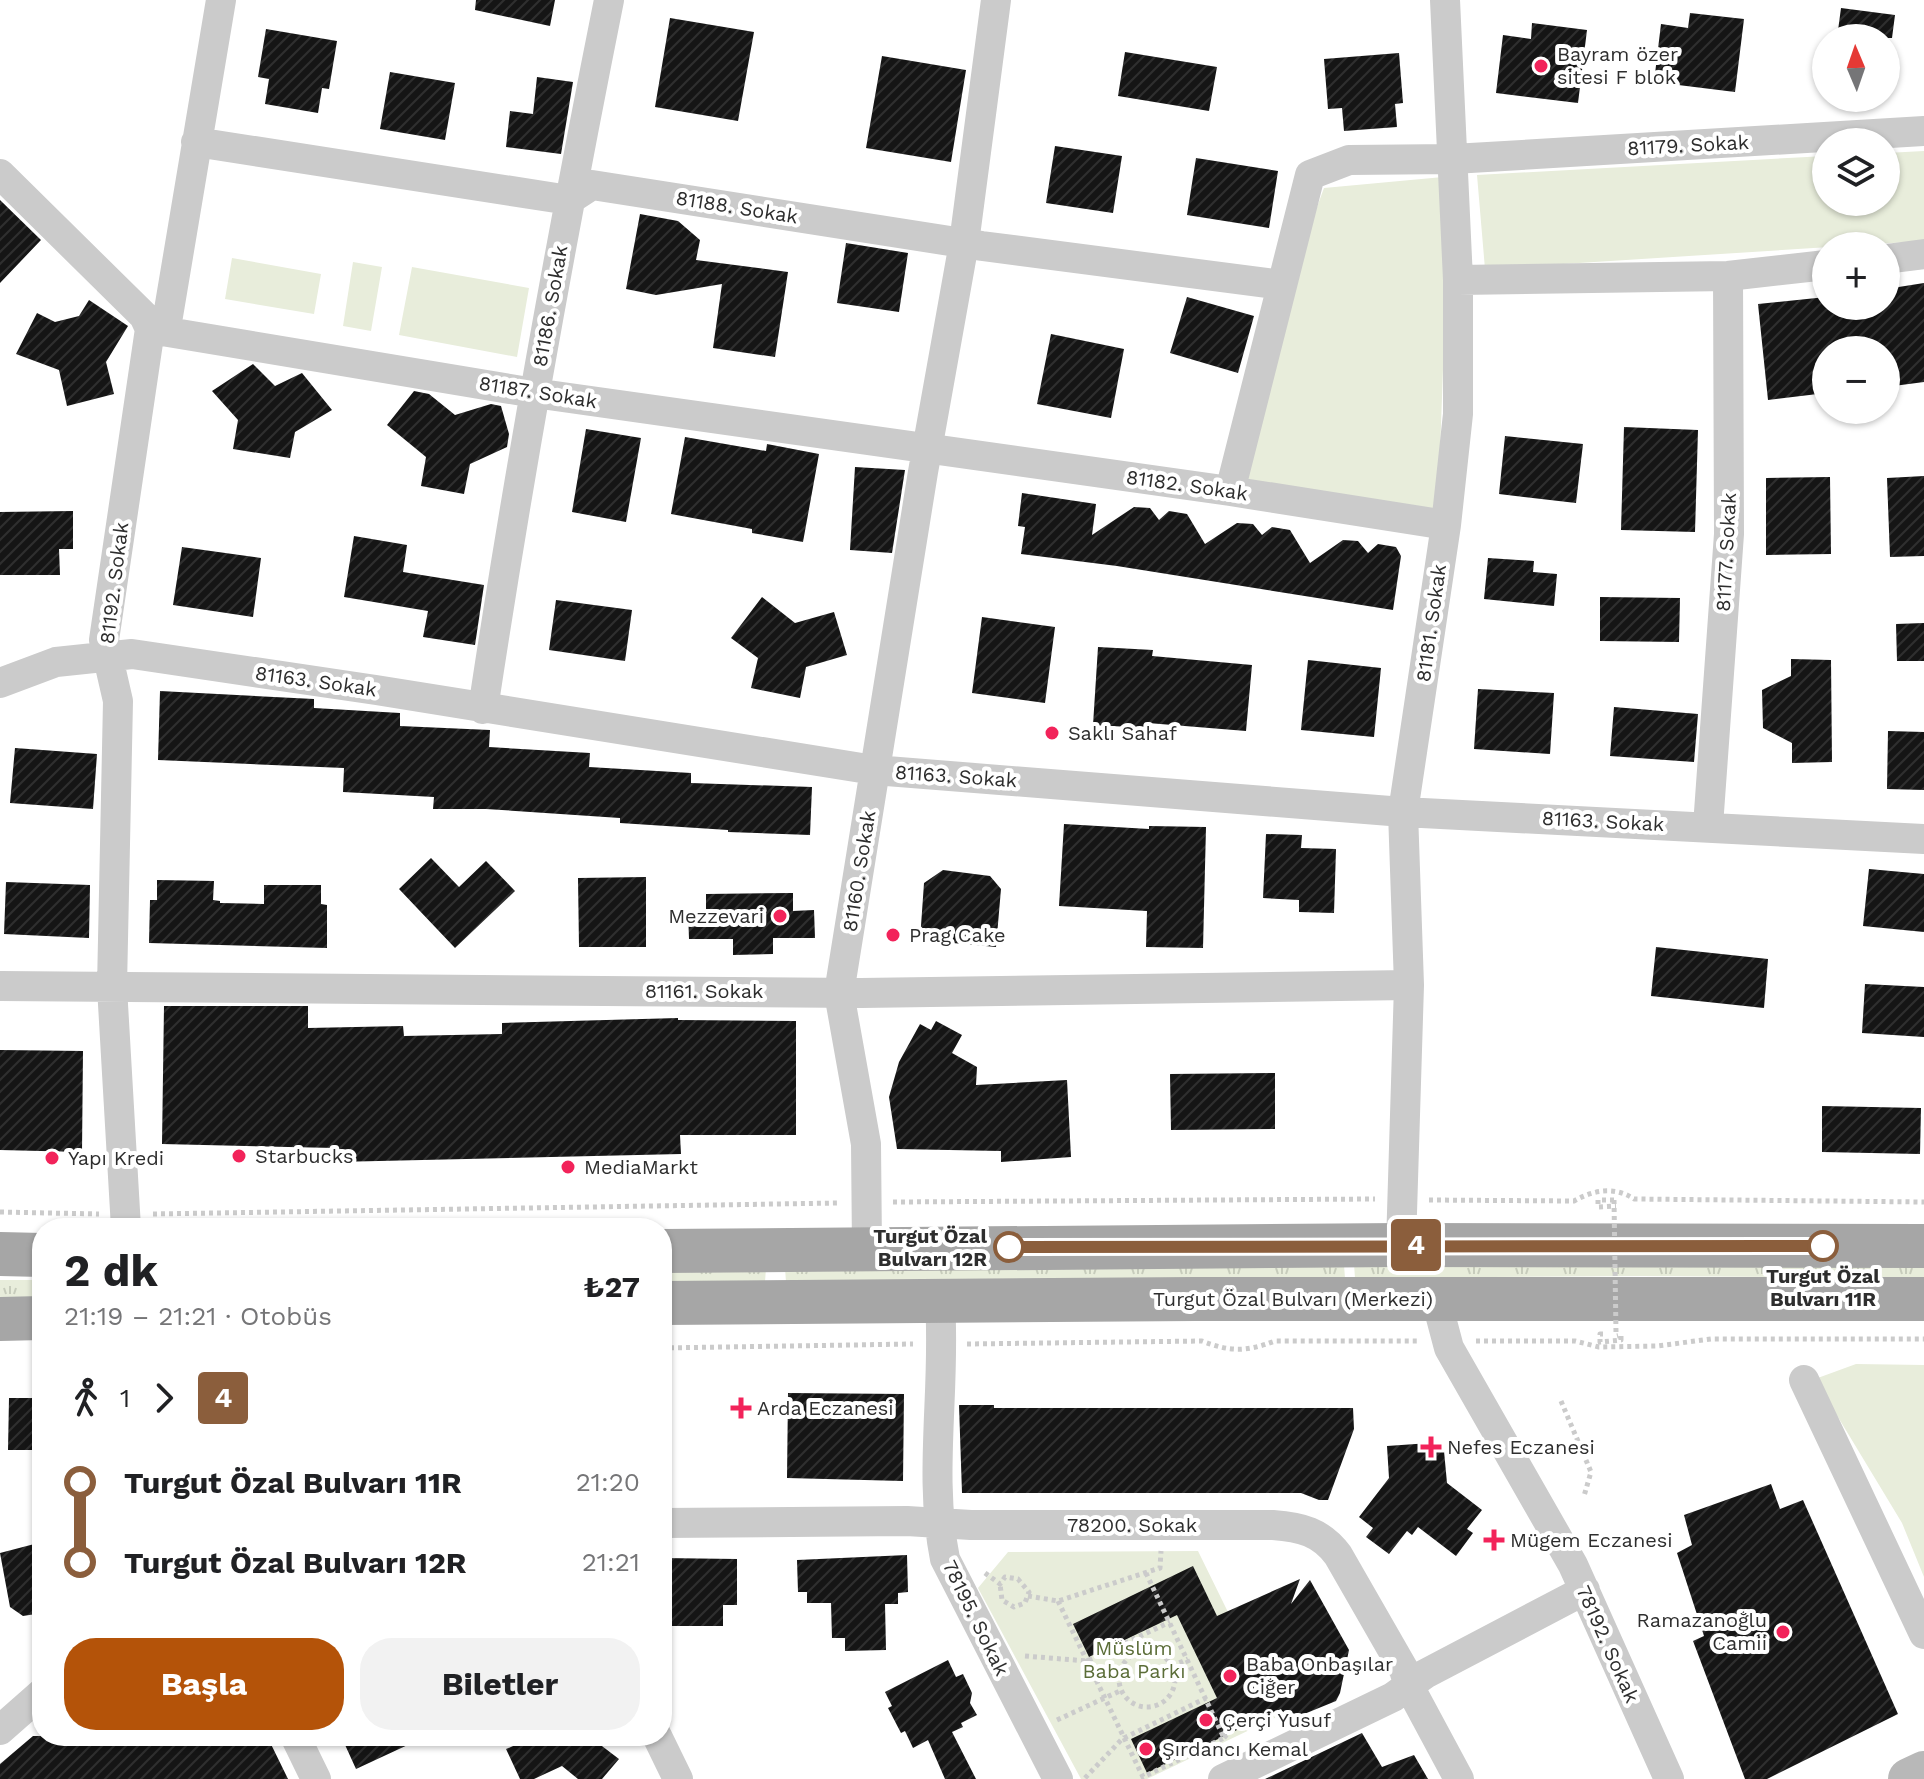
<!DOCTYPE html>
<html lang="tr">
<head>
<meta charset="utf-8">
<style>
  body { margin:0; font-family:"Work Sans",sans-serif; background:#f2f2f2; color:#202124; height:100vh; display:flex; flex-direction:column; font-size:30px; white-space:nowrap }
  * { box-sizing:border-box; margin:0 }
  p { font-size:26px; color:#757577 }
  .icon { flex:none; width:44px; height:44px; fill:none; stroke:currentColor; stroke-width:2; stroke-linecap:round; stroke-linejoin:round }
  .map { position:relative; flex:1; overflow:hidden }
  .panel { position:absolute; left:32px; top:1218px; width:640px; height:528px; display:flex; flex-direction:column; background:#fff; border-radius:32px; box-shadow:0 2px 6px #0004 }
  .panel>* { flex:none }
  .badge { padding:0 16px; border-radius:6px; font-size:28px; line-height:52px }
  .needle { width:52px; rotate:358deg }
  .buttons { position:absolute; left:1812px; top:24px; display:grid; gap:16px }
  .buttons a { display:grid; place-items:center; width:88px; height:88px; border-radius:50%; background:#fff; box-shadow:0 2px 6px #0004; font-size:40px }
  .map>.badge { position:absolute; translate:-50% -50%; box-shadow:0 0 0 4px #fff }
  .legs { display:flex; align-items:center; gap:12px; height:88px; padding:0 32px; font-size:26px }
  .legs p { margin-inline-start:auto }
  .summary { display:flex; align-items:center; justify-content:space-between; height:136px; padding:0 32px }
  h1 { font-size:44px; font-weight:700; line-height:60px }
  .primary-button { display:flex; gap:16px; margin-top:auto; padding:16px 32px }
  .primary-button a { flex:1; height:92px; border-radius:32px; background:#b45309; color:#fff; font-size:32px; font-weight:700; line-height:92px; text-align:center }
  .primary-button a+a { background:#f2f2f2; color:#202124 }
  ul { padding:0 32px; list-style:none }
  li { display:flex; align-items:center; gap:28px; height:80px; font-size:30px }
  li i { display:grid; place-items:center; width:12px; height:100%; margin:0 10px; background:currentColor }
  li i::after { content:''; width:20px; height:20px; margin:-10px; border:6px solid; border-radius:50%; background:#fff }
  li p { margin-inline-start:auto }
  li:first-child i { background:linear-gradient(#0000 50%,currentColor 0) }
  li:last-child i { background:linear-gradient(currentColor 50%,#0000 0) }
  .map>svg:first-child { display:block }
  .grass { fill:url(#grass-tufts) }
  .park { fill:#e8eddb }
  .building { fill:url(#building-hatch) }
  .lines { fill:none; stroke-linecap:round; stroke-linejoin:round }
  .path { stroke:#cbcbcb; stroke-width:5; stroke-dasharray:4 4; stroke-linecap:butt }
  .street { stroke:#cbcbcb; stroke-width:30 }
  .secondary { stroke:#b8b8b8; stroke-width:42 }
  .primary { stroke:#a6a6a6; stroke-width:44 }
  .path-bridge { stroke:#cbcbcb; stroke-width:5; stroke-dasharray:4 4; stroke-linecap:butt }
  .line-1-casing { stroke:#fff; stroke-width:18 }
  .line-1 { stroke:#8b5e3c; stroke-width:12 }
  .poi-dot { fill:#f2235a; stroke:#fff; stroke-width:3 }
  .stop-1-dot { fill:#fff; stroke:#8b5e3c; stroke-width:4 }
  .labels { text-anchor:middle; stroke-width:8; stroke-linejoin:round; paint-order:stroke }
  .poi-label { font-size:20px; fill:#2e2e2e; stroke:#fff; text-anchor:start }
  .street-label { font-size:20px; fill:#2e2e2e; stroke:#fff }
  .stop-label { font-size:20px; font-weight:bold; fill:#2e2e2e; stroke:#fff; text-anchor:end }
  .park-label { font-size:20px; fill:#5b6d38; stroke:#fff }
</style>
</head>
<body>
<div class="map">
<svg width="1924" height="1779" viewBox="0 0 1924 1779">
  <defs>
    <pattern id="grass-tufts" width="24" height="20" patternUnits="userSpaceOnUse" patternTransform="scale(2)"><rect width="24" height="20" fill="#e8eddb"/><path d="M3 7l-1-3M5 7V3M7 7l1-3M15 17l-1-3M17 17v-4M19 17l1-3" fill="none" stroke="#c7ccbc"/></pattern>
    <pattern id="building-hatch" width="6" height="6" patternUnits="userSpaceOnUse" patternTransform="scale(2)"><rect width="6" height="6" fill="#151515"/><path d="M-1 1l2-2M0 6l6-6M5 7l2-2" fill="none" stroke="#2f2f2f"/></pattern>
  </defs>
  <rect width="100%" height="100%" fill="#fff"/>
  <path class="grass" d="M 1924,1263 L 1924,1278 L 1643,1276 L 1355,1278 L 1354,1264 Z
    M 1344,1265 L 1345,1278 L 786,1282 L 785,1268 Z
    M 766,1268 L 765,1282 L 662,1283 L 662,1270 Z
    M 0,1280 L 42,1280 L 42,1298 L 0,1299 Z"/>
  <path class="park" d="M 1924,151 L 1924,241 L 1485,269 L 1477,175 L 1826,156 L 1826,202 L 1886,202 L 1886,153 Z
    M 1443,177 L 1445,313 L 1438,509 L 1246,482 L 1285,294 L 1324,188 Z
    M 232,258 L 321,274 L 314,314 L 225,299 Z
    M 353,262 L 382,267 L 371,331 L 343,326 Z
    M 412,267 L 529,288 L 517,357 L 399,335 Z
    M 1856,1364 L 1924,1365 L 1924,1577 L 1902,1523 L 1815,1379 Z
    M 1198,1551 L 1279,1716 L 1147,1779 L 1081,1779 L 978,1588 L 1008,1552 Z"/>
  <path class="building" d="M 476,0 L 555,0 L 550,26 L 475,10 Z
    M 1841,8 L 1895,15 L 1892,38 L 1837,38 Z
    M 1690,13 L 1744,19 L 1735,92 L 1654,82 L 1661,24 L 1688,28 Z
    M 670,18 L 754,32 L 738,121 L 655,107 Z
    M 1532,23 L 1587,30 L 1578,103 L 1496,93 L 1503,35 L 1531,39 Z
    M 266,29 L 337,41 L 329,89 L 322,88 L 318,113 L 265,104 L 269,79 L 258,77 Z
    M 1125,52 L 1217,67 L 1209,111 L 1118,96 Z
    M 1399,53 L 1403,103 L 1395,104 L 1397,127 L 1344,131 L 1342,108 L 1328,109 L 1324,59 Z
    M 882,56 L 966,70 L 951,162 L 866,148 Z
    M 390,72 L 455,83 L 445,140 L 380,129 Z
    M 537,77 L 573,82 L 561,154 L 506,147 L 510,111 L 533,114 Z
    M 1055,146 L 1122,156 L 1113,213 L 1046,203 Z
    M 1196,158 L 1278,171 L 1269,228 L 1187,215 Z
    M 0,200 L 41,240 L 0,283 Z
    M 640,214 L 678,221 L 700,240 L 696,260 L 788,272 L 775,357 L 713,348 L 722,284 L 656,295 L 626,289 Z
    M 846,243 L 908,253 L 899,312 L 837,303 Z
    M 1924,283 L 1924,382 L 1886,387 L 1886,350 L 1826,350 L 1826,393 L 1768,400 L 1758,304 L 1826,297 L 1826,306 L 1886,306 L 1886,289 Z
    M 1187,297 L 1254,316 L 1238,373 L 1170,353 Z
    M 89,300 L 128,326 L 106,362 L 114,394 L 67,406 L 59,370 L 16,354 L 37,313 L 55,322 L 79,316 Z
    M 1051,334 L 1124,349 L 1111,418 L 1037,404 Z
    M 253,364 L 275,386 L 302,373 L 332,410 L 295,432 L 290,458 L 233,449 L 238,420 L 212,391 Z
    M 414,391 L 429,394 L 455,415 L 491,404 L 501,406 L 509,434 L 507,447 L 470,464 L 464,494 L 421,486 L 426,457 L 387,425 Z
    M 1624,427 L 1698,430 L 1695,532 L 1621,530 Z
    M 586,429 L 641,438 L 626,522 L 572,512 Z
    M 1505,436 L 1583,444 L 1576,503 L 1499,494 Z
    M 685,437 L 766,451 L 767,444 L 819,454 L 803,542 L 752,533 L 752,529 L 671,514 Z
    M 855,467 L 905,470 L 892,553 L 850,550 Z
    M 1924,476 L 1924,556 L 1890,557 L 1887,478 Z
    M 1830,477 L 1831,554 L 1766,555 L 1766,478 Z
    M 1022,493 L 1096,504 L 1092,535 L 1134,507 L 1150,508 L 1159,520 L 1169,511 L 1187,514 L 1205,544 L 1237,523 L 1253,524 L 1262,535 L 1272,527 L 1290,530 L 1310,563 L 1343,540 L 1358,541 L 1368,553 L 1378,544 L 1396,547 L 1401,556 L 1393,610 L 1117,566 L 1021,554 L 1025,527 L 1018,526 Z
    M 73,511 L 73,549 L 59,549 L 60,575 L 0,575 L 0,512 Z
    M 354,536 L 407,545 L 403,572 L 484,585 L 475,645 L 423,637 L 428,611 L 344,597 Z
    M 182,547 L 261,558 L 253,617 L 173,605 Z
    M 1488,558 L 1534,561 L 1533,572 L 1557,574 L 1554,606 L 1484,599 Z
    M 762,597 L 795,623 L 834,612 L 847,655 L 806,667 L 800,698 L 751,688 L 758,658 L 731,638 Z
    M 1600,597 L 1680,598 L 1679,642 L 1600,641 Z
    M 556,600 L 632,610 L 625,661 L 549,650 Z
    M 982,617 L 1055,627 L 1045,703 L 972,693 Z
    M 1924,623 L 1924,661 L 1897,661 L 1896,624 Z
    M 1098,647 L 1153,650 L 1152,656 L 1252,665 L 1246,731 L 1148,723 L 1148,728 L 1093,725 Z
    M 1791,659 L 1831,660 L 1832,762 L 1792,763 L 1792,743 L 1763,728 L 1762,690 L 1791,676 Z
    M 1308,660 L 1381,668 L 1374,737 L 1301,730 Z
    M 1478,689 L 1554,693 L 1550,754 L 1474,749 Z
    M 160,691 L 314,699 L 314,708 L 400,713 L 400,726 L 490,730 L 489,747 L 590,753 L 589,767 L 691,773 L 691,783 L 812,787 L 810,835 L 728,832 L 728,830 L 620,823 L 620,818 L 486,809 L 433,809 L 434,797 L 343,792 L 344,768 L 158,760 Z
    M 1614,707 L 1698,714 L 1694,762 L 1610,756 Z
    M 1888,731 L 1924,732 L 1924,790 L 1887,789 Z
    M 15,748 L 97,754 L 93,809 L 10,803 Z
    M 1064,824 L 1149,829 L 1149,826 L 1206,827 L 1203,948 L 1146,947 L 1147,911 L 1059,906 Z
    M 1266,834 L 1302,835 L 1301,848 L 1336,849 L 1334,913 L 1299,912 L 1299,900 L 1263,898 Z
    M 431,858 L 459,887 L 486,861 L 515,891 L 455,948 L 399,889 Z
    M 1869,869 L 1924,874 L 1924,932 L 1863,926 Z
    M 943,870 L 990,876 L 1001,889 L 996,947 L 920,940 L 924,883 Z
    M 646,877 L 646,947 L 579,947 L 578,878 Z
    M 157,880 L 214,881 L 213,900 L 220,901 L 220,903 L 264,904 L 264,885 L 321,885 L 321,904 L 327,905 L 327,948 L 149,943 L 150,900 L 157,900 Z
    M 6,882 L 90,885 L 89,938 L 4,934 Z
    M 793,893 L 793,911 L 814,910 L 815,938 L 773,938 L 773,954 L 733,955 L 733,939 L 689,939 L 688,911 L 706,911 L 706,894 Z
    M 1656,947 L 1768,959 L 1764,1008 L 1651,996 Z
    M 1865,984 L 1924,987 L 1924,1037 L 1862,1033 Z
    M 164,1006 L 308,1006 L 308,1028 L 403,1026 L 404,1036 L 502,1034 L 502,1023 L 678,1018 L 678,1020 L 796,1021 L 796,1135 L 680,1135 L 681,1154 L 335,1162 L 335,1148 L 162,1144 Z
    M 936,1021 L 962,1035 L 952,1053 L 977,1067 L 976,1085 L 1067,1080 L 1071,1157 L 1001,1162 L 1001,1151 L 897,1149 L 889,1097 L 899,1062 L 920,1024 L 931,1030 Z
    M 0,1050 L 83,1051 L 82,1152 L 0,1150 Z
    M 1275,1073 L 1275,1129 L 1171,1130 L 1170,1074 Z
    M 1822,1106 L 1921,1108 L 1920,1154 L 1822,1152 Z
    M 788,1393 L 904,1394 L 903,1481 L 787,1478 Z
    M 9,1398 L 42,1398 L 42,1450 L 8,1450 Z
    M 959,1405 L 994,1405 L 994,1408 L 1353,1408 L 1354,1429 L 1328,1500 L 1319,1500 L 1301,1493 L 962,1493 Z
    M 1430,1443 L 1430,1452 L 1444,1451 L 1447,1483 L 1482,1510 L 1467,1529 L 1473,1533 L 1456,1556 L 1418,1527 L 1412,1535 L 1407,1531 L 1389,1554 L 1366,1537 L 1373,1528 L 1359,1517 L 1389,1478 L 1387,1446 Z
    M 1771,1484 L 1780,1509 L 1803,1500 L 1898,1714 L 1767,1779 L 1745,1779 L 1693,1641 L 1704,1636 L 1677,1553 L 1692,1545 L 1684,1515 Z
    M 42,1542 L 42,1613 L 23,1616 L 10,1607 L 0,1553 Z
    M 907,1555 L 908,1592 L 898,1593 L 898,1604 L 885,1604 L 886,1650 L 845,1651 L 845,1638 L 832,1638 L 831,1603 L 807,1603 L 807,1592 L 798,1592 L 797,1560 Z
    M 662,1558 L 737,1559 L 737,1605 L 723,1605 L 723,1626 L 662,1626 Z
    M 1193,1566 L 1217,1616 L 1300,1579 L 1291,1604 L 1310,1580 L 1349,1650 L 1340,1693 L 1336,1701 L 1287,1721 L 1281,1709 L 1147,1773 L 1131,1739 L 1217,1698 L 1177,1615 L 1089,1657 L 1073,1624 Z
    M 948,1660 L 956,1677 L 963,1674 L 972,1693 L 970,1703 L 977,1715 L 961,1723 L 963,1727 L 952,1732 L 976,1779 L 945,1779 L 928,1740 L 913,1748 L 905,1731 L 901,1733 L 888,1708 L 892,1706 L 885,1692 Z
    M 1362,1733 L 1382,1767 L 1414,1755 L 1428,1779 L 1265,1779 Z
    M 33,1736 L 267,1736 L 288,1779 L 0,1779 L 0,1764 Z
    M 341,1736 L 427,1736 L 356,1769 Z
    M 536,1736 L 580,1736 L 591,1744 L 594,1740 L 619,1759 L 602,1779 L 578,1779 L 562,1766 L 534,1779 L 520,1779 L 506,1749 Z"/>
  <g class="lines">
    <path class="path" d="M 1429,1200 L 1574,1201 C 1593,1190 1615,1186 1634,1199 L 1924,1202
      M 1614,1200 L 1598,1200 L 1598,1207 L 1616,1206
      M 893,1202 L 1375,1199
      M 0,1212 L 99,1214
      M 153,1214 L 839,1203
      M 1603,1334 L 1600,1334 L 1600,1342 L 1621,1340 L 1621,1335 L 1617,1336
      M 1476,1341 L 1575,1341 L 1599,1347 L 1657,1346 L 1711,1339 L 1924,1339
      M 967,1344 L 1202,1341 C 1231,1352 1245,1352 1275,1341 L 1418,1341
      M 662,1348 L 913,1344
      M 1561,1401 L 1591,1472 L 1584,1496
      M 985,1573 L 1000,1584 L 1005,1577 L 1018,1579 L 1029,1592 L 1025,1603 L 1014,1607 L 1002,1600 L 1000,1584
      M 1028,1596 L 1058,1601 L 1160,1568 L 1161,1551
      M 1058,1601 L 1143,1777 L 1224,1738 L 1146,1573
      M1119 1679a28 28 0 1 1 56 0a28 28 0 1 1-56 0Z
      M 1025,1656 L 1087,1661 L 1170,1622
      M 1172,1666 L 1188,1659
      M 1057,1720 L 1122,1690
      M 1124,1738 L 1206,1698
      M 1224,1738 L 1232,1728
      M 1085,1778 L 1124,1737"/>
    <path class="street" d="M 196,142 L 569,200 L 592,185 L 982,246 L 1282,285
      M 0,174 L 144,316 L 150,329 L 534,393 L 1230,491 L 1446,525
      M 1886,259 L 1924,254
      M 1458,280 L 1728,276 L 1826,265
      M 1230,491 L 1310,175 L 1349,160 L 1453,159 L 1924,131
      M 0,683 L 56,662 L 132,654 L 376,690 L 874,770 L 1403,812 L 1924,839
      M 483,709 C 519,471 562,235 609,0
      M 1708,826 L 1729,534 L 1728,276
      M 0,986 L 861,993 L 1409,985
      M 126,1228 L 112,987 L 118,701 L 104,640 L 150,329 L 168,316 L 221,0
      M 1401,1245 L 1409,985 L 1403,812 L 1446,525 L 1458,414 L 1458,280 L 1445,0
      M 867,1248 L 866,1144 L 839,993 L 923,472 L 964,243 L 996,0
      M 1436,1299 L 1449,1348 L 1573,1565 L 1669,1779
      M 940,1302 C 946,1388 928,1474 945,1559 L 1058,1779
      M 1804,1380 L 1924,1634
      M 662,1523 L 907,1521 L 971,1525 L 1273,1525 C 1301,1527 1321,1532 1338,1555 L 1404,1670 L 1409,1686 L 1459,1779
      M 0,1730 L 42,1693
      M 295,1736 L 316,1779
      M 657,1736 L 678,1779
      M 1223,1779 L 1393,1697 L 1425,1674 L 1585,1590"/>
    <path class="secondary" d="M 1909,1779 L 1924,1772"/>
    <path class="primary" d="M 662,1251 L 1401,1245 L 1924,1246
      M 0,1254 L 42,1255
      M 662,1303 L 1195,1299 L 1924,1299
      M 0,1319 L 42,1318"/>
    <path class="path-bridge" d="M 1614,1200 L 1616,1333"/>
  </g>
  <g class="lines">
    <defs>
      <path id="line-1" d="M 1009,1247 L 1823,1246"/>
    </defs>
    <use href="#line-1" class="line-1-casing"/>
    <use href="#line-1" class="line-1"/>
  </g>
  <g class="poi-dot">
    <circle cx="1541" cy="66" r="8"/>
    <circle cx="1052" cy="733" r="8"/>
    <circle cx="780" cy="916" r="8"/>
    <circle cx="893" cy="935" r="8"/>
    <circle cx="239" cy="1156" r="8"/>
    <circle cx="52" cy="1158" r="8"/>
    <circle cx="568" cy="1167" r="8"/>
    <path d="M737 1396h8v8h8v8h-8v8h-8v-8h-8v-8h8z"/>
    <path d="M1427 1435h8v8h8v8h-8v8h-8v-8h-8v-8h8z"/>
    <path d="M1490 1528h8v8h8v8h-8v8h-8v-8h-8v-8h8z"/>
    <circle cx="1783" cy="1632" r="8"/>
    <circle cx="1230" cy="1676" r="8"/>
    <circle cx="1206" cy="1720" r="8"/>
    <circle cx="1146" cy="1749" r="8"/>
  </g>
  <g class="stop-1-dot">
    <circle cx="1823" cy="1246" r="14"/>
    <circle cx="1009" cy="1247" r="14"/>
  </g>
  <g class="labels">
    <g class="poi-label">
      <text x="1557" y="61">Bayram özer<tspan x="1557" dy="23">sitesi F blok</tspan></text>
      <text x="1068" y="740">Saklı Sahaf</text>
      <text x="764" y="923" text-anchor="end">Mezzevari</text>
      <text x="909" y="942">Prag Cake</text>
      <text x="255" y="1163">Starbucks</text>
      <text x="68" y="1165">Yapı Kredi</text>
      <text x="584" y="1174">MediaMarkt</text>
      <text x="757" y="1415">Arda Eczanesi</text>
      <text x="1447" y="1454">Nefes Eczanesi</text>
      <text x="1510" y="1547">Mügem Eczanesi</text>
      <text x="1767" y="1627" text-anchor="end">Ramazanoğlu<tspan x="1767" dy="23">Camii</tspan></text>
      <text x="1246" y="1671">Baba Onbaşılar<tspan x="1246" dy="23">Ciğer</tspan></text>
      <text x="1222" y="1727">Çerçi Yusuf</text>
      <text x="1162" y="1756">Şırdancı Kemal</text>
    </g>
    <g class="street-label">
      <text transform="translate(1688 145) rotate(-3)" y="7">81179. Sokak</text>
      <text transform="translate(737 207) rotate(9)" y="7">81188. Sokak</text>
      <text transform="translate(550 306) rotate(-80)" y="7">81186. Sokak</text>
      <text transform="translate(538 392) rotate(9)" y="7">81187. Sokak</text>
      <text transform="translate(1187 485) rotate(8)" y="7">81182. Sokak</text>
      <text transform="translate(1726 552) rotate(-87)" y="7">81177. Sokak</text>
      <text transform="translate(114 583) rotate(-83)" y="7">81192. Sokak</text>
      <text transform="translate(1431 623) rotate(-82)" y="7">81181. Sokak</text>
      <text transform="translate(316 681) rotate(8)" y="7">81163. Sokak</text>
      <text transform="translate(956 776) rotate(4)" y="7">81163. Sokak</text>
      <text transform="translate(1603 821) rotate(3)" y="7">81163. Sokak</text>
      <text transform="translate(859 871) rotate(-81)" y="7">81160. Sokak</text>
      <text x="704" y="998">81161. Sokak</text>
      <text x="1293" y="1306">Turgut Özal Bulvarı (Merkezi)</text>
      <text x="1132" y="1532">78200. Sokak</text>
      <text transform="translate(976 1618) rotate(64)" y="7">78195. Sokak</text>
      <text transform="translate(1608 1644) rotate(66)" y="7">78192. Sokak</text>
    </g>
    <g class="stop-label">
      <text x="987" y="1243">Turgut Özal<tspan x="987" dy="23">Bulvarı 12R</tspan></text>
      <text x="1823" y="1283" text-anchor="middle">Turgut Özal<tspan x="1823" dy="23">Bulvarı 11R</tspan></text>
    </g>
    <g class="park-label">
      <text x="1134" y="1655">Müslüm<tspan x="1134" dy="23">Baba Parkı</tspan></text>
    </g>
  </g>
</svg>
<div class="buttons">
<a><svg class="needle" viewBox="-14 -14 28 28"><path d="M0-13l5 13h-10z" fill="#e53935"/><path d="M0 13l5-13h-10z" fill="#757577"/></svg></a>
<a><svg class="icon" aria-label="layers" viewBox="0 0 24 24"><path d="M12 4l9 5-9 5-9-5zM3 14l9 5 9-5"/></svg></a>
<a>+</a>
<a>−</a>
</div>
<b class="badge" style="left:1416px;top:1245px;background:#8b5e3c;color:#fff">4</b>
<section class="panel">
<div class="summary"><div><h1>2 dk</h1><p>21:19 – 21:21 · Otobüs</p></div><b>₺27</b></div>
<div class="legs"><svg class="icon" aria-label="walk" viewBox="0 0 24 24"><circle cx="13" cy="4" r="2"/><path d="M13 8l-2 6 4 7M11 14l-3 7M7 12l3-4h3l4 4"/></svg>1<svg class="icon" aria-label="forward" viewBox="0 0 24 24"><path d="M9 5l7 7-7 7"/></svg><b class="badge" style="background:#8b5e3c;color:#fff">4</b></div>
<ul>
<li><i style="color:#8b5e3c"></i><b>Turgut Özal Bulvarı 11R</b><p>21:20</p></li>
<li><i style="color:#8b5e3c"></i><b>Turgut Özal Bulvarı 12R</b><p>21:21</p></li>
</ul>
<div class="primary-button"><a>Başla</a><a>Biletler</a></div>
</section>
</div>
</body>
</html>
